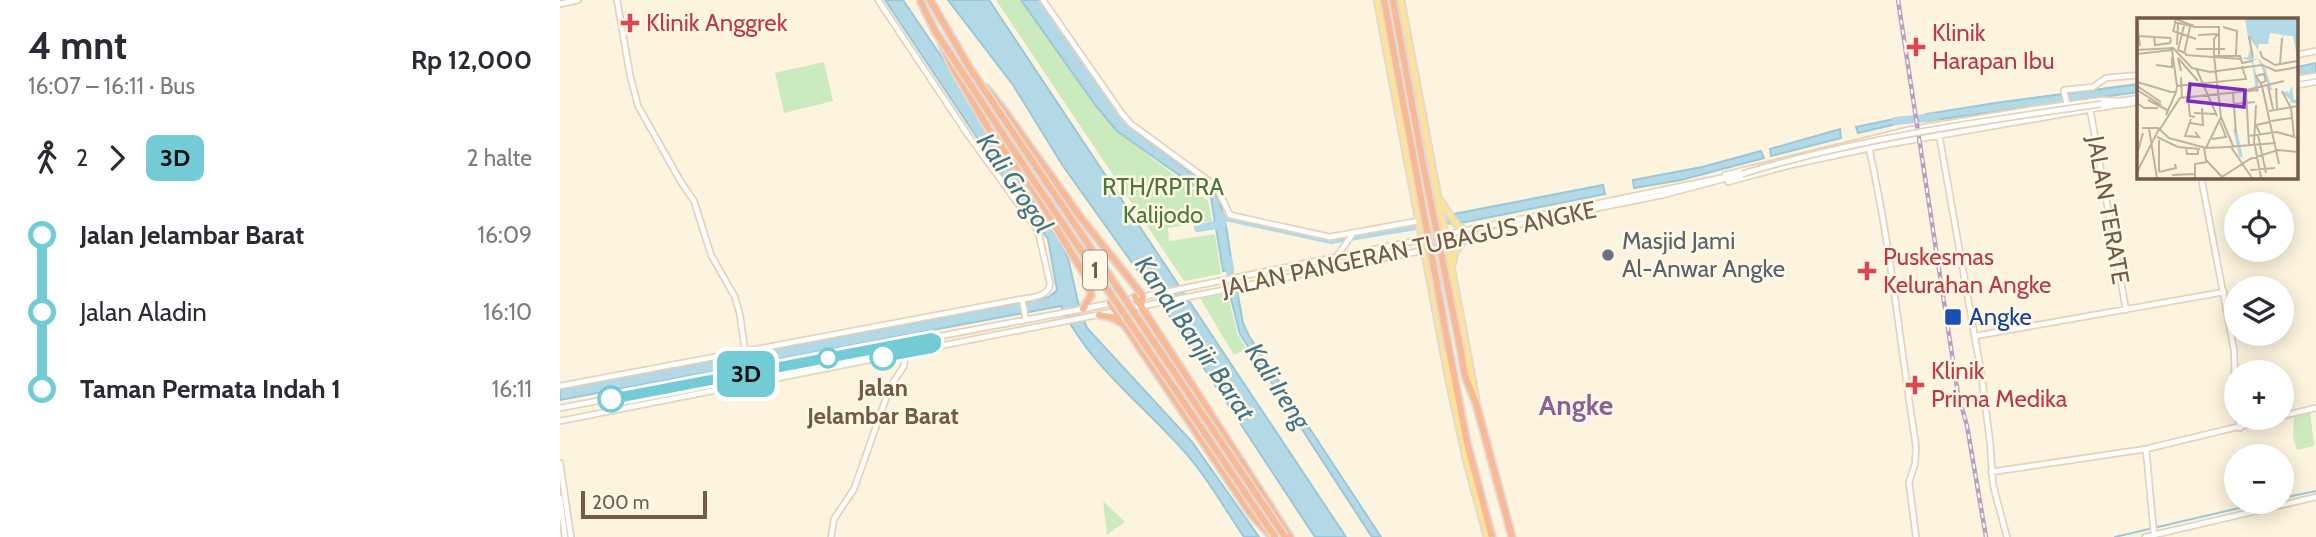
<!DOCTYPE html>
<html lang="id">
<head>
<meta charset="utf-8">
<style>
  body { margin:0; font-family:Cabin,sans-serif; background:#f2f2f3; color:#2b2b33; height:100vh; display:flex; flex-direction:column; font-size:26px; white-space:nowrap }
  * { box-sizing:border-box; margin:0 }
  p { font-size:23px; color:#7c7c81 }
  .icon { flex:none; width:38px; height:38px; fill:none; stroke:currentColor; stroke-width:2; stroke-linecap:round; stroke-linejoin:round }
  .map { position:relative; flex:1; overflow:hidden }
  .drawer { display:flex; flex-direction:column; background:#fff; width:560px }
  .drawer>* { flex:none }
  .badge { padding:0 14px; border-radius:10px; font-size:24px; line-height:46px }
  .controls { position:absolute; left:1664px; top:192px; display:grid; gap:14px }
  .controls a { display:grid; place-items:center; width:70px; height:70px; border-radius:50%; background:#fff; box-shadow:0 4px 18px #0003; font-size:35px }
  .scale { position:absolute; left:21px; bottom:18px; width:126px; box-sizing:border-box; padding-left:7px; border:4px solid #735b47; border-top:0; font-size:19px; line-height:24px; white-space:nowrap; color:#735b47; -webkit-text-stroke:5px #fff8e6; paint-order:stroke }
  .map>.badge { position:absolute; translate:-50% -50%; box-shadow:0 0 0 4px #fff }
  .legs { display:flex; align-items:center; gap:10px; height:77px; padding:0 28px; font-size:23px }
  .legs p { margin-inline-start:auto }
  .head { display:flex; align-items:center; justify-content:space-between; height:119px; padding:0 28px }
  h1 { font-size:38px; font-weight:700; line-height:52px }
  ul { padding:0 28px; list-style:none }
  li { display:flex; align-items:center; gap:24px; height:77px; font-size:26px }
  li i { display:grid; place-items:center; width:10px; height:100%; margin:0 9px; background:currentColor }
  li i::after { content:''; width:18px; height:18px; margin:-9px; border:5px solid; border-radius:50%; background:#fff }
  li p { margin-inline-start:auto }
  li:first-child i { background:linear-gradient(#0000 50%,currentColor 0) }
  li:last-child i { background:linear-gradient(currentColor 50%,#0000 0) }
  main { display:flex; flex:1; min-height:0 }
  .map>svg:first-child { display:block }
  .green { fill:#cbeabe }
  .water { fill:#b4d9e6; stroke:#9ac8d8; stroke-width:2 }
  .lines { fill:none; stroke-linecap:round; stroke-linejoin:round }
  .stream { stroke:#9ac8d8; stroke-width:2 }
  .river { stroke:#b4d9e6; stroke-width:8 }
  .secondary-casing { stroke:#e6d3b9; stroke-width:8 }
  .primary-casing { stroke:#e0dbd7; stroke-width:9 }
  .highway-casing { stroke:#e0dbd7; stroke-width:10 }
  .secondary { stroke:#fff; stroke-width:4.5 }
  .primary { stroke:#fee295; stroke-width:5 }
  .highway { stroke:#f9b994; stroke-width:6 }
  .rail-casing { stroke:#b89fc5; stroke-width:4.5 }
  .rail { stroke:#fff8e6; stroke-width:2; stroke-dasharray:5; stroke-linecap:butt }
  .secondary-bridge-casing { stroke:#e6d3b9; stroke-width:8; stroke-linecap:butt }
  .highway-bridge-casing { stroke:#e0dbd7; stroke-width:10; stroke-linecap:butt }
  .secondary-bridge { stroke:#fff; stroke-width:4.5 }
  .highway-bridge { stroke:#f9b994; stroke-width:6 }
  .line-1-casing { stroke:#fff; stroke-width:16 }
  .line-1 { stroke:#73cbd5; stroke-width:10 }
  .health-dot { fill:#e0444e; stroke:#fff8e6; stroke-width:2.5 }
  .worship-dot { fill:#6b7280; stroke:#fff8e6; stroke-width:2.5 }
  .transit-dot { fill:#1a4fb4; stroke:#fff8e6; stroke-width:2.5 }
  .stop-1-dot { fill:#fff; stroke:#73cbd5; stroke-width:3.5 }
  .labels { text-anchor:middle; stroke-width:5; stroke-linejoin:round; paint-order:stroke }
  .shield { fill:#fff8e6; stroke:#9d8a77; stroke-width:2 }
  .shield-label { font-size:23px; font-weight:bold; fill:#735b47 }
  .health-label { font-size:24px; fill:#be3a42; stroke:#fff8e6; text-anchor:start }
  .park-label { font-size:24px; fill:#4a793e; stroke:#fff8e6 }
  .street-label { font-size:24px; fill:#735b47; stroke:#fff8e6 }
  .worship-label { font-size:24px; fill:#5b616d; stroke:#fff8e6; text-anchor:start }
  .transit-label { font-size:24px; fill:#164399; stroke:#fff8e6; text-anchor:start }
  .stop-label { font-size:24px; font-weight:bold; fill:#735b47; stroke:#fff8e6 }
  .water-label { font-size:26px; font-style:italic; fill:#407488; stroke:#fff8e6 }
  .quarter-label { font-size:28px; font-weight:bold; fill:#8b6297; stroke:#fff8e6 }
  .inset-river { fill:none; stroke:#b4d9e6; stroke-width:3.5 }
  .inset-road { fill:none; stroke:#c2b29d; stroke-width:2 }
  .view { fill:#7b2cbf; fill-opacity:0.15; stroke:#7b2cbf; stroke-width:3.5 }
  .inset-edge { fill:none; stroke:#735b47; stroke-width:3.5 }
</style>
</head>
<body>
<main>
<section class="drawer">
<div class="head"><div><h1>4 mnt</h1><p>16:07 – 16:11 · Bus</p></div><b>Rp 12,000</b></div>
<div class="legs"><svg class="icon" aria-label="walk" viewBox="0 0 24 24"><circle cx="13" cy="4" r="2"/><path d="M13 8l-2 6 4 7M11 14l-3 7M7 12l3-4h3l4 4"/></svg>2<svg class="icon" aria-label="forward" viewBox="0 0 24 24"><path d="M9 5l7 7-7 7"/></svg><b class="badge" style="background:#73cbd5;color:#111">3D</b><p>2 halte</p></div>
<ul>
<li><i style="color:#73cbd5"></i><b>Jalan Jelambar Barat</b><p>16:09</p></li>
<li><i style="color:#73cbd5"></i><span>Jalan Aladin</span><p>16:10</p></li>
<li><i style="color:#73cbd5"></i><b>Taman Permata Indah 1</b><p>16:11</p></li>
</ul>
</section>
<div class="map">
<svg width="1756" height="537" viewBox="0 0 1756 537">
  <rect width="100%" height="100%" fill="#fdf4df"/>
  <path class="green" d="M 436,0 L 461,0 L 536,106 L 557,131 L 648,201 L 652,221 L 608,228 L 609,241 L 655,234 L 661,274 L 624,281 Z
    M 264,62 L 273,101 L 224,113 L 215,73 Z
    M 667,293 L 678,335 L 687,349 L 674,355 L 640,298 Z
    M 1750,411 L 1754,446 L 1737,450 L 1733,437 L 1734,413 Z
    M 543,501 L 565,522 L 547,535 Z"/>
  <path class="water" d="M 325,0 L 343,0 L 475,195 L 497,234 L 508,258 L 518,302 L 527,328 L 632,442 L 699,537 L 684,537 C 664,508 646,475 622,449 C 581,403 527,363 501,306 L 0,400 L 0,389 L 489,297 L 497,290 L 488,239 L 462,205 Z
    M 388,0 L 429,0 L 786,537 L 755,537 L 605,309 L 503,166 L 453,85 Z
    M 461,0 L 480,0 L 558,110 L 577,132 L 653,189 C 668,214 667,241 673,269 L 663,271 L 651,198 L 557,131 L 536,106 Z
    M 1756,63 L 1756,73 L 1737,76 L 1737,67 Z
    M 1579,84 L 1579,92 L 1367,121 L 1366,114 L 1435,103 Z
    M 1344,117 L 1345,122 L 1298,133 L 1296,127 Z
    M 1280,129 L 1281,138 L 1211,156 L 1210,149 Z
    M 1201,151 L 1204,158 L 1121,180 L 1074,188 L 1073,180 L 1142,167 Z
    M 1043,185 L 1045,194 L 901,223 L 894,214 Z
    M 677,290 L 683,323 L 689,336 L 821,537 L 812,537 L 680,334 L 669,291 Z"/>
  <g class="lines">
    <path class="stream" d="M 1722,498 L 1756,491
      M 1555,537 L 1705,502"/>
    <path class="river" d="M 1336,121 L 1376,117
      M 661,216 L 771,240 L 899,219
      M 638,228 L 662,224
      M 668,259 L 674,295"/>
    <defs>
      <path id="secondary" d="M 57,0 L 70,75 L 78,106 L 121,182 L 134,201 L 151,255 L 175,297 L 180,315 L 188,373
        M 483,0 L 563,115 L 571,124 L 649,181 L 659,192 L 670,215 L 770,237 L 858,221
        M 0,4 L 18,0
        M 1737,55 L 1756,51
        M 1737,79 L 1756,76
        M 1737,85 L 1756,82
        M 1541,104 L 1579,98
        M 1507,105 L 1504,90 L 1533,87 L 1546,78 L 1579,75
        M 1559,105 L 1579,102
        M 1530,109 L 1566,310
        M 1379,134 L 1421,372 L 1430,442 L 1433,485 L 1447,537
        M 1309,148 C 1331,246 1340,346 1356,446 L 1355,464 L 1349,482 L 1356,537
        M 1165,175 L 1348,130 L 1475,109 L 1543,100 L 1559,101
        M 1641,177 L 1674,350 L 1676,408
        M 1168,182 L 1231,165 L 1324,145 L 1561,104
        M 777,256 L 792,235
        M 462,299 L 466,320
        M 1415,336 L 1664,292
        M 0,386 L 462,299 C 473,297 489,297 490,283 L 478,231 L 408,135 L 318,0
        M 0,408 L 523,309 L 1166,177
        M 1722,416 L 1756,408
        M 1678,418 L 1680,428
        M 0,421 L 886,246 L 972,221 L 1103,195 L 1182,174
        M 1586,449 L 1594,535
        M 0,463 L 11,537
        M 1431,472 L 1586,449 L 1714,418
        M 0,498 L 5,537
        M 271,537 L 274,519 L 294,489 L 330,387 L 344,366 L 345,353
        M 1585,537 L 1756,497"/>
      <path id="primary" d="M 817,0 L 889,381 L 906,459 L 927,537
        M 841,0 L 916,399
        M 879,199 L 897,225 L 907,232
        M 892,266 L 895,252 L 903,241"/>
      <path id="highway" d="M 370,0 L 412,72
        M 824,0 L 856,171
        M 833,0 L 863,164
        M 382,45 L 393,68 L 428,128 L 473,189 L 529,282 L 531,295 L 523,309
        M 426,88 L 443,109 L 521,218 L 583,296 L 581,306
        M 575,297 L 730,537
        M 550,303 L 691,514 L 712,537
        M 539,315 L 551,317 L 562,323
        M 901,352 L 905,376 L 916,403 L 952,537
        M 890,355 L 907,443 L 932,537"/>
    </defs>
    <use href="#secondary" class="secondary-casing"/>
    <use href="#primary" class="primary-casing"/>
    <use href="#highway" class="highway-casing"/>
    <use href="#secondary" class="secondary"/>
    <use href="#primary" class="primary"/>
    <use href="#highway" class="highway"/>
    <defs>
      <path id="rail" d="M 1338,0 L 1398,394 L 1407,426 L 1426,537"/>
    </defs>
    <use href="#rail" class="rail-casing"/>
    <use href="#rail" class="rail"/>
    <defs>
      <path id="secondary-bridge" d="M 1182,174 C 1299,138 1421,121 1541,104"/>
      <path id="highway-bridge" d="M 360,0 L 375,31 L 474,181 L 715,537
        M 411,70 L 725,537
        M 863,164 L 901,352
        M 856,171 L 890,355"/>
    </defs>
    <use href="#secondary-bridge" class="secondary-bridge-casing"/>
    <use href="#highway-bridge" class="highway-bridge-casing"/>
    <use href="#secondary-bridge" class="secondary-bridge"/>
    <use href="#highway-bridge" class="highway-bridge"/>
  </g>
  <g class="lines">
    <defs>
      <path id="line-1" d="M 51,399 L 372,338 L 376,340 L 376,345 L 372,348 L 323,357"/>
    </defs>
    <use href="#line-1" class="line-1-casing"/>
    <use href="#line-1" class="line-1"/>
  </g>
  <g class="health-dot">
    <path d="M66.5 12.5h7v7h7v7h-7v7h-7v-7h-7v-7h7z"/>
    <path d="M1352.5 36.5h7v7h7v7h-7v7h-7v-7h-7v-7h7z"/>
    <path d="M1303.5 260.5h7v7h7v7h-7v7h-7v-7h-7v-7h7z"/>
    <path d="M1351.5 374.5h7v7h7v7h-7v7h-7v-7h-7v-7h7z"/>
  </g>
  <circle class="worship-dot" cx="1048" cy="255" r="7"/>
  <rect class="transit-dot" x="1384" y="308" width="18" height="18" rx="3.5"/>
  <g class="stop-1-dot">
    <circle cx="323" cy="357" r="12"/>
    <circle cx="268" cy="358" r="9"/>
    <circle cx="51" cy="399" r="12"/>
  </g>
  <g class="labels">
    <rect class="shield" x="523" y="250.5" width="24" height="39" rx="5"/>
    <g class="shield-label">
      <text x="535" y="278">1</text>
    </g>
    <g class="health-label">
      <text x="86" y="31">Klinik Anggrek</text>
      <text x="1372" y="41">Klinik<tspan x="1372" dy="28">Harapan Ibu</tspan></text>
      <text x="1323" y="265">Puskesmas<tspan x="1323" dy="28">Kelurahan Angke</tspan></text>
      <text x="1371" y="379">Klinik<tspan x="1371" dy="28">Prima Medika</tspan></text>
    </g>
    <g class="park-label">
      <text x="603" y="195">RTH/RPTRA<tspan x="603" dy="28">Kalijodo</tspan></text>
    </g>
    <g class="street-label">
      <text transform="translate(1548 210) rotate(80)" y="8">JALAN TERATE</text>
      <text transform="translate(849 249) rotate(-12)" y="8">JALAN PANGERAN TUBAGUS ANGKE</text>
    </g>
    <g class="worship-label">
      <text x="1062" y="249">Masjid Jami<tspan x="1062" dy="28">Al-Anwar Angke</tspan></text>
    </g>
    <g class="transit-label">
      <text x="1409" y="325">Angke</text>
    </g>
    <g class="stop-label">
      <text x="323" y="396">Jalan<tspan x="323" dy="28">Jelambar Barat</tspan></text>
    </g>
    <g class="water-label">
      <text transform="translate(455 183) rotate(56)" y="9">Kali Grogol</text>
      <text transform="translate(635 338) rotate(56)" y="9">Kanal Banjir Barat</text>
      <text transform="translate(718 386) rotate(57)" y="9">Kali Ireng</text>
    </g>
    <g class="quarter-label">
      <text x="1016" y="415">Angke</text>
    </g>
  </g>
  <g transform="translate(1577 18)">
    <rect width="161" height="161" fill="#fdf4df"/>
    <path d="M 108,1 L 161,1 L 161,44 L 156,18 L 147,17 L 144,31 L 146,17 L 133,15 L 131,26 L 122,26 L 121,32 L 112,19 L 116,41 L 121,40 L 127,47 L 135,71 L 141,71 L 141,72 L 140,75 L 147,77 L 139,75 L 140,71 L 133,72 L 121,40 L 116,43 L 121,63 L 122,73 L 119,74 L 115,43 L 104,40 L 111,39 L 113,31 Z" fill="#b4d9e6"/>
    <path class="inset-river" d="M 148,74 L 152,78 L 154,74 L 155,83 L 161,84M 98,111 L 104,139"/>
    <path class="inset-road" d="M 37,4 L 58,9M 0,7 L 3,28M 47,8 L 41,32 L 50,36M 56,9 L 82,9 L 82,40M 86,9 L 100,13 L 99,38M 36,13 L 59,21M 36,14 L 39,1 L 57,8M 61,17 L 81,16 L 77,21 L 77,39M 0,18 L 34,20M 17,18 L 18,27 L 33,25 L 34,21M 112,18 L 116,40M 40,27 L 41,6M 59,31 L 88,31M 0,32 L 36,30 L 55,50 L 73,54 L 125,47 L 139,53 L 161,49M 123,33 L 125,39 L 138,47 L 160,43M 0,36 L 35,32 L 40,68M 47,36 L 53,9M 48,37 L 104,41M 143,46 L 145,20M 19,47 L 35,49 L 35,39M 59,50 L 80,98M 44,53 L 41,40 L 61,63M 44,59 L 45,80M 0,64 L 34,74 L 39,74 L 40,68M 124,65 L 129,63 L 127,56 L 119,58 L 125,68M 0,68 L 24,84M 39,68 L 109,61 L 105,48M 125,68 L 142,146M 131,68 L 136,91M 139,70 L 140,91M 0,72 L 24,87M 145,73 L 154,90 L 157,119M 96,75 L 99,115M 51,80 L 53,98 L 58,99M 11,82 L 32,93M 0,85 L 7,90 L 21,90M 97,86 L 118,84M 132,93 L 161,88M 57,95 L 78,96M 29,97 L 39,74M 84,99 L 96,128M 54,101 L 48,118 L 62,119 L 58,114M 134,103 L 155,100M 53,105 L 66,107 L 65,90M 5,110 L 21,110 L 32,120 L 69,130 L 84,99 L 77,38 L 103,38 L 105,45 L 116,43M 12,111 L 20,160M 23,111 L 43,80 L 121,72M 123,116 L 119,107 L 133,104M 121,117 L 129,155M 112,118 L 140,114 L 161,120M 20,119 L 41,129 L 63,131M 75,121 L 89,119 L 83,104M 22,122 L 22,154M 117,126 L 119,87M 112,128 L 109,72 L 147,63M 118,128 L 124,160M 90,129 L 139,125M 94,129 L 115,160M 49,130 L 50,136 L 61,136 L 61,132M 67,130 L 92,129M 67,130 L 69,142 L 86,160M 0,136 L 6,115M 113,152 L 138,150M 0,154 L 22,111M 22,154 L 39,150 L 38,146M 35,157 L 58,156M 85,159 L 113,141 L 141,132 L 161,134M 58,160 L 58,146 L 70,144"/>
    <path class="view" d="M 53,66 L 108,72 L 107,89 L 51,83 Z"/>
    <rect width="161" height="161" class="inset-edge"/>
  </g>
</svg>
<div class="controls">
<a><svg class="icon" aria-label="locate" viewBox="0 0 24 24"><circle cx="12" cy="12" r="6"/><path d="M12 2v4M12 18v4M2 12h4M18 12h4"/></svg></a>
<a><svg class="icon" aria-label="layers" viewBox="0 0 24 24"><path d="M12 4l9 5-9 5-9-5zM3 14l9 5 9-5"/></svg></a>
<a>+</a>
<a>−</a>
</div>
<div class="scale">200 m</div>
<b class="badge" style="left:186px;top:374px;background:#73cbd5;color:#111">3D</b>
</div>
</main>
</body>
</html>
